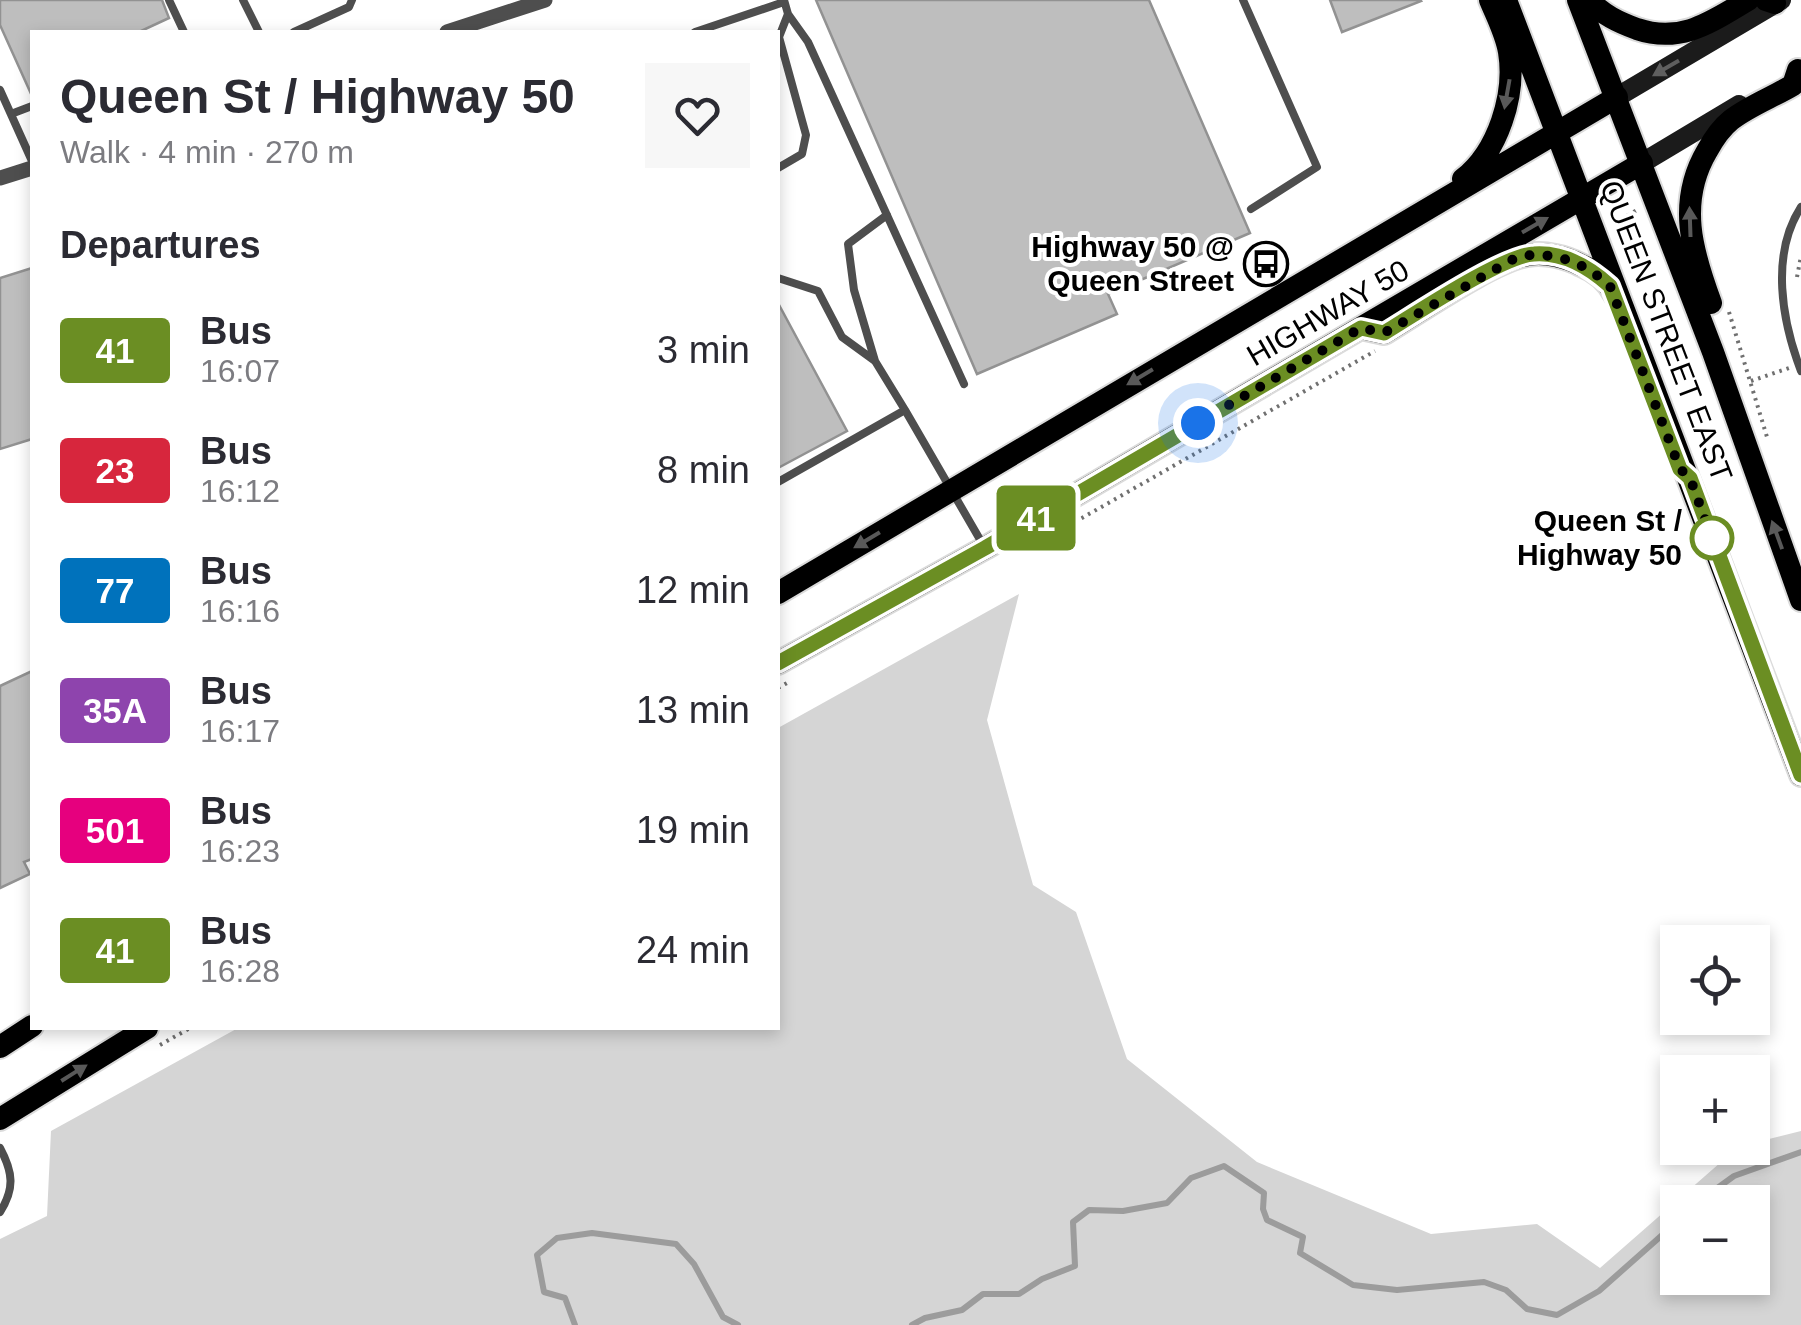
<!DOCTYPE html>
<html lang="en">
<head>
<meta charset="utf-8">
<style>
  body { margin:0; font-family:Helvetica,sans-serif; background:#f7f7f7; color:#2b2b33; height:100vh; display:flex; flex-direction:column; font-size:38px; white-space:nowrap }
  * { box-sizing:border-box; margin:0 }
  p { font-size:32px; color:#7c7c81 }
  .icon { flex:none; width:55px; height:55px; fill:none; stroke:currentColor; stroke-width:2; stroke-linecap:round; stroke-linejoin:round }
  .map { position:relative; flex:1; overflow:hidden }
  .side { position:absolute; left:30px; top:30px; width:750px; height:1000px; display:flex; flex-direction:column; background:#fff; border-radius:0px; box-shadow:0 5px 15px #0003 }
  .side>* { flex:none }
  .badge { padding:0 20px; border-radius:8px; font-size:35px; line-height:65px }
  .controls { position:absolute; left:1660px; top:925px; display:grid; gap:20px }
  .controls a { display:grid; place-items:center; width:110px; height:110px; border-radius:0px; background:#fff; box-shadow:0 5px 15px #0003; font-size:50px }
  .you { position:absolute; width:50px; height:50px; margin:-25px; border:8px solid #fff; border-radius:50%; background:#1a73e8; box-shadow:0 0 0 15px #1a73e833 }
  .map>.badge { position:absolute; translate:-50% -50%; box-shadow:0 0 0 5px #fff }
  h2 { padding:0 30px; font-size:38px; line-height:90px }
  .round { display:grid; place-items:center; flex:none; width:105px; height:105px; border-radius:0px; background:#f7f7f7 }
  .headline { display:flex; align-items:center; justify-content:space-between; height:170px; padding:0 30px }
  h1 { font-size:48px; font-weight:700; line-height:75px }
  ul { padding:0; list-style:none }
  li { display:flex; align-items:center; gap:30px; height:120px; padding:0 30px }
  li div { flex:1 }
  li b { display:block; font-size:38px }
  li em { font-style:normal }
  li .badge { min-width:110px; font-weight:700; text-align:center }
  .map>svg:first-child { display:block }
  .green { fill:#d5d5d5; fill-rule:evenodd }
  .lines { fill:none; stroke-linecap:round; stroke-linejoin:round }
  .stream { stroke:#9c9c9c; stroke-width:6 }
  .building { fill:#bebebe; stroke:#929292; stroke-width:2.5 }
  .primary-casing { stroke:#dbdbdb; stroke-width:26 }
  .path { stroke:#707070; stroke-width:4; stroke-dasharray:2.5 5; stroke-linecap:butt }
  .lane { stroke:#4e4e4e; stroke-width:8 }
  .street { stroke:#4e4e4e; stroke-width:15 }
  .secondary { stroke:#1b1b1b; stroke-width:20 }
  .primary { stroke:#000; stroke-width:22 }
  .oneway { fill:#5f5f5f }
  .oneway2 { fill:#595959 }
  .line-casing { stroke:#fff; stroke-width:22 }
  .line { stroke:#6b8e23; stroke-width:15 }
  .walk { stroke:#000; stroke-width:10; stroke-dasharray:0 18 }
  .stop-dot { fill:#fff; stroke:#6b8e23; stroke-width:5 }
  .labels { text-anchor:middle; stroke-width:8; stroke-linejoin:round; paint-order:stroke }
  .poi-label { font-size:30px; font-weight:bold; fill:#000; stroke:#fff; text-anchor:end }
  .street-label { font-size:30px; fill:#000; stroke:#fff }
  .stop-label { font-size:30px; font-weight:bold; fill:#000; stroke:#fff; text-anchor:end }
</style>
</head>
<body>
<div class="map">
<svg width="1801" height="1325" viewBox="0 0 1801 1325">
  <rect width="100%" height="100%" fill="#fff"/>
  <path class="green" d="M 1019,594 L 987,720 L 1033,885 L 1076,912 L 1127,1059 L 1257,1162 L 1431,1234 L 1537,1224 L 1600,1268 L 1737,1148 L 1752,1148 L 1753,1143 L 1801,1131 L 1801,1325 L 0,1325 L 0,1239 L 47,1216 L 51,1131 L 238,1028 L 778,1028 L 778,728 ZM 1678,1202 L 1752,1202 L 1752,1278 L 1678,1278 Z"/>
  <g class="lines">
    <path class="stream" d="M 1698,1202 L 1734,1176 L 1801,1152
      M 575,1325 L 565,1298 L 544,1292 L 537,1255 L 557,1238 L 592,1233 L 676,1244 L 694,1264 L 723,1317 L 738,1325
      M 912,1325 L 925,1318 L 962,1310 L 983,1294 L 1019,1294 L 1042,1279 L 1075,1266 L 1073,1222 L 1089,1210 L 1123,1211 L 1167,1203 L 1191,1178 L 1224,1166 L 1264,1193 L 1263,1209 L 1267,1220 L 1303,1237 L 1300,1253 L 1353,1285 L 1397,1290 L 1484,1282 L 1506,1290 L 1527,1309 L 1557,1315 L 1599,1291 L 1678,1221"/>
  </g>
  <path class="building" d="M 0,0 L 162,0 L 169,18 L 139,32 L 32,32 L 32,96 L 0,25 Z
    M 816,0 L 1149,0 L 1250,233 L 1108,294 L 1117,314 L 977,374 Z
    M 1330,0 L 1420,0 L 1421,1 L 1342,32 Z
    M 32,268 L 32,439 L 0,449 L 0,278 Z
    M 778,303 L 847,431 L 778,468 Z
    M 32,671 L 32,859 L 24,862 L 30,874 L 0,888 L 0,686 Z"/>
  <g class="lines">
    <defs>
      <path id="primary" d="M 1506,0 L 1801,775
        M 1578,0 L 1713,352 L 1801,600
        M 1589,0 C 1603,15 1618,22 1637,29 C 1681,44 1711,22 1748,0
        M 1766,0 L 1775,3
        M 1463,179 C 1498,152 1516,95 1509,52 C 1506,34 1497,17 1490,0
        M 1711,303 C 1692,252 1677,202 1707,151 C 1713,140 1721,128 1731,120 C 1749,106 1773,97 1793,85 L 1798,70
        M 1361,328 L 1384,333 C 1418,313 1493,260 1528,255 C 1545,252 1566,257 1581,265 C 1596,271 1608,281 1615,295
        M 778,593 L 1617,97
        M 778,663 L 985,548 L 1642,163
        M 0,1047 L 32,1026
        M 0,1119 L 147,1028"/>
    </defs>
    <use href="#primary" class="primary-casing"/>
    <path class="path" d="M 1614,223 L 1637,210
      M 1797,277 L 1801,256
      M 1729,312 L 1767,437
      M 1751,381 L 1789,368
      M 1075,522 L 1375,351
      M 778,688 L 787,683
      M 160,1045 L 190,1028"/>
    <path class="lane" d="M 169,0 L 184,32
      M 243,0 L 259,32
      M 784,0 L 788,14 L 808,42 L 964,384
      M 1243,0 L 1317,167 L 1251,209
      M 294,32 L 349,7 L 352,0
      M 695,32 L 784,2
      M 0,90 L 32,161
      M 11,114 L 32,106
      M 778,168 L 802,154 L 806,135 L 779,37 L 788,14
      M 1801,207 C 1770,255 1782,321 1801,371
      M 887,215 L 848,244 L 854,290 L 875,361 L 905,410
      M 778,278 L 818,291 L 842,337 L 875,361
      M 778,482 L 905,410 L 982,543
      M 0,1148 C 13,1172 15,1189 0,1212"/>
    <path class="street" d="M 447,32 L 545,0
      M 0,178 L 32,168"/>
    <path class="secondary" d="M 1617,97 L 1781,0
      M 1642,163 L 1739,105"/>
    <use href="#primary" class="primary"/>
  </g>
  <defs><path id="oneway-solid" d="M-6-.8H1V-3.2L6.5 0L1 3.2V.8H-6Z" transform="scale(2.5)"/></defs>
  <use class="oneway" href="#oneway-solid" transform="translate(1666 68) rotate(150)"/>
  <g class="oneway2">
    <use href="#oneway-solid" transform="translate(1507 94) rotate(100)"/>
    <use href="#oneway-solid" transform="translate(1690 222) rotate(-92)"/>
    <use href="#oneway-solid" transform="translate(1535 225) rotate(-30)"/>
    <use href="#oneway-solid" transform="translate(1140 377) rotate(149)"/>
    <use href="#oneway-solid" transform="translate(1777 535) rotate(-110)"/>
    <use href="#oneway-solid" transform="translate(867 540) rotate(149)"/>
    <use href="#oneway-solid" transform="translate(74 1073) rotate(-32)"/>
  </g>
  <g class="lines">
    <defs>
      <path id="line" d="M 778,663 L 985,548 L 1361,328 L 1384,333 C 1414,315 1503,255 1534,254 C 1563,252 1589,267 1610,286 L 1680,469 L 1690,478 L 1801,775"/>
    </defs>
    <use href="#line" class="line-casing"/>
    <use href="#line" class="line"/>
    <path class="walk" d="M 1198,423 L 1361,328 L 1384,333 L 1517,257 C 1552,250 1584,262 1610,286 L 1680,469 L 1690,478 L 1717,552 L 1712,538"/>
  </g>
  <defs>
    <symbol id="bus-ring" viewBox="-11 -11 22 22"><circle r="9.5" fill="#fff" stroke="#000" stroke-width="1.5"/><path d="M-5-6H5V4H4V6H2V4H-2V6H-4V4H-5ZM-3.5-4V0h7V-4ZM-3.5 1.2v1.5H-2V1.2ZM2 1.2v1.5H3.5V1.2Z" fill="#000"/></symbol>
  </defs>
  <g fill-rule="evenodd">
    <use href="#bus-ring" x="1241" y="239" width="50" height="50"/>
  </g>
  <circle class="stop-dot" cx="1712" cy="538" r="20"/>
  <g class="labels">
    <g class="poi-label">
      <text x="1234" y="257">Highway 50 @<tspan x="1234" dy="34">Queen Street</tspan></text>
    </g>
    <g class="street-label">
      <text transform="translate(1328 313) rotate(-30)" y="10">HIGHWAY 50</text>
      <text transform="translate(1666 331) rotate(69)" y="10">QUEEN STREET EAST</text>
    </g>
    <g class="stop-label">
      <text x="1682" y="531">Queen St /<tspan x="1682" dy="34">Highway 50</tspan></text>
    </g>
  </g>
</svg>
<div class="controls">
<a><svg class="icon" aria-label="locate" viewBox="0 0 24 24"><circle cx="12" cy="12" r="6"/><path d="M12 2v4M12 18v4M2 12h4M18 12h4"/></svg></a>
<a>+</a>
<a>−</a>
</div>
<div class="you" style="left:1198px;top:423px"></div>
<b class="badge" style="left:1036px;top:518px;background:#6b8e23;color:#fff">41</b>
<section class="side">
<div class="headline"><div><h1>Queen St / Highway 50</h1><p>Walk · 4 min · 270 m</p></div><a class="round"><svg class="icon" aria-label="heart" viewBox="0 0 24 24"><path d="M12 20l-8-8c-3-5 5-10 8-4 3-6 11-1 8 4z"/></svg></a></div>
<h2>Departures</h2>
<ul>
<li><span class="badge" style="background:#6b8e23;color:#fff">41</span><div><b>Bus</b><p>16:07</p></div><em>3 min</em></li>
<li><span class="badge" style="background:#d7263d;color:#fff">23</span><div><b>Bus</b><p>16:12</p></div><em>8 min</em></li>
<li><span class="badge" style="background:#0072bc;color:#fff">77</span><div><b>Bus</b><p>16:16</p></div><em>12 min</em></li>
<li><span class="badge" style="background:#8e44ad;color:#fff">35A</span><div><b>Bus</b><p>16:17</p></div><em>13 min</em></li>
<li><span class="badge" style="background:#e6007e;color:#fff">501</span><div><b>Bus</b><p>16:23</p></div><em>19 min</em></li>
<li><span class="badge" style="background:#6b8e23;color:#fff">41</span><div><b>Bus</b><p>16:28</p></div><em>24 min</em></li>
</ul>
</section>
</div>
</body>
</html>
